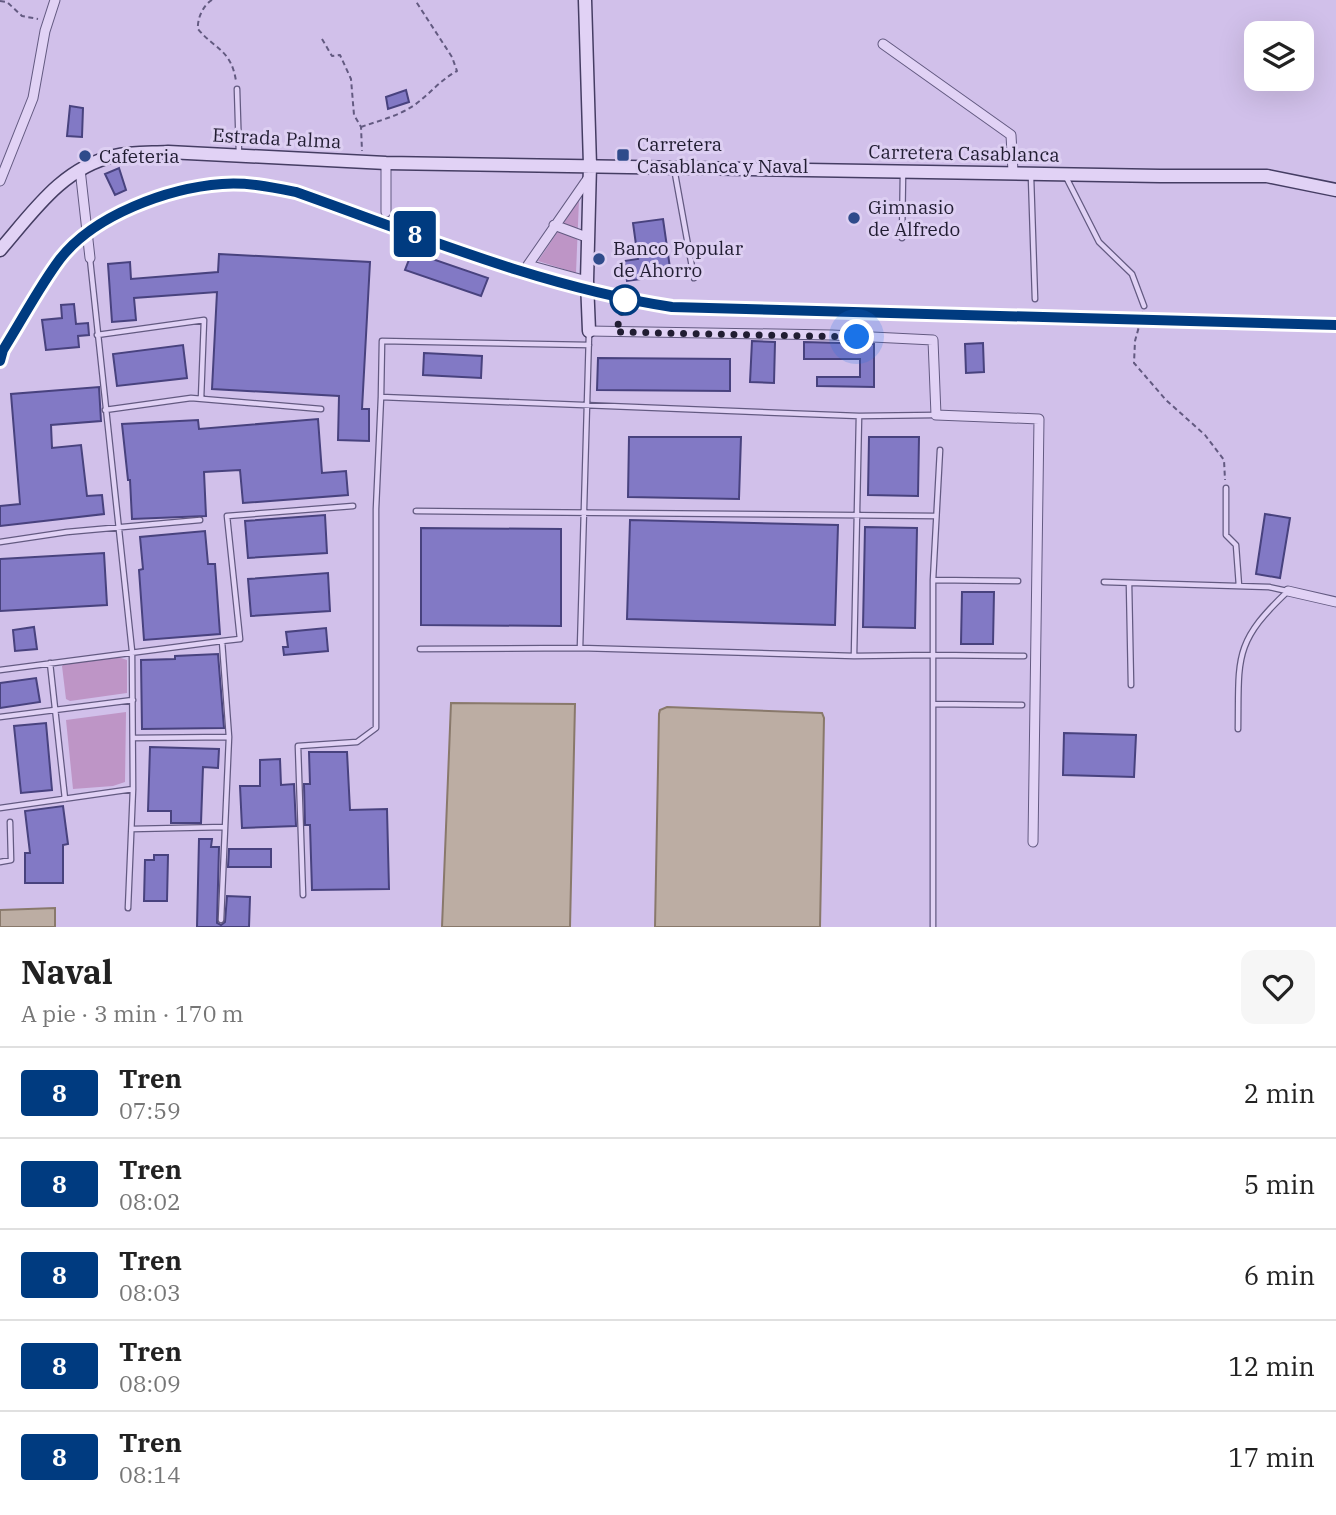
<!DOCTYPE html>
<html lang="es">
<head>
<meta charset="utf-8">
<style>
  body { margin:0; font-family:"IBM Plex Serif",serif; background:#f6f6f6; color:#222; height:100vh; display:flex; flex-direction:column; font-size:26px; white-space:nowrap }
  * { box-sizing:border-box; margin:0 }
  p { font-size:23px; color:#767676 }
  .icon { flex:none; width:38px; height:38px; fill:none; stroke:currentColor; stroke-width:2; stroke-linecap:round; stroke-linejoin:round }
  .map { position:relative; height:927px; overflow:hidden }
  .drawer { display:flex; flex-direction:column; background:#fff; flex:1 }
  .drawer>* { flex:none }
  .badge { padding:0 14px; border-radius:5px; font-size:24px; line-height:46px }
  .buttons { position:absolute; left:1244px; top:21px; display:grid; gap:14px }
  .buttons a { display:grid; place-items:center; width:70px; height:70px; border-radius:14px; background:#fff; box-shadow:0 7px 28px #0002; font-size:35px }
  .you { position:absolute; width:35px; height:35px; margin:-18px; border:5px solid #fff; border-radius:50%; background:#1a73e8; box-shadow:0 0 0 10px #1a73e833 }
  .map>.badge { position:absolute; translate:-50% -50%; box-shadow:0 0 0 4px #fff }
  .round { display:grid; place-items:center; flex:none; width:74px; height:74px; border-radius:14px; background:#f6f6f6 }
  .headline { display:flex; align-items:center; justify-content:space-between; height:119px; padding:0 21px }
  h1 { font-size:33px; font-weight:700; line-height:52px }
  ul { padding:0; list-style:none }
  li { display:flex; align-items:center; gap:21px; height:91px; padding:0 21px; border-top:2px solid #e0e0e0 }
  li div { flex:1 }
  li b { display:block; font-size:26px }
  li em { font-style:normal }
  li .badge { min-width:77px; font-weight:700; text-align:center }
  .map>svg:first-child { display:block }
  .green { fill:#be95c6 }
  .water { fill:#bcada3; stroke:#89796b; stroke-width:2 }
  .building { fill:#8279c5; stroke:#48427e; stroke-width:2 }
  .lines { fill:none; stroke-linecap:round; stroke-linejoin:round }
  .lane-casing { stroke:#635a81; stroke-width:7 }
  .street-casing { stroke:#635a81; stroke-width:11 }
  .secondary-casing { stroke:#453d63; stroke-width:15 }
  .path { stroke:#635a81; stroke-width:2; stroke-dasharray:5 3.5; stroke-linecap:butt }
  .lane { stroke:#e1d2f5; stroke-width:4.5 }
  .street { stroke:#e1d2f5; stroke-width:9 }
  .secondary { stroke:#e1d2f5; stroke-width:12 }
  .rail-casing { stroke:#211d32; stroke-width:6 }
  .rail { stroke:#ddcff2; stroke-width:3.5; stroke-dasharray:10; stroke-linecap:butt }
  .line-casing { stroke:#fff; stroke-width:16 }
  .line { stroke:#003b80; stroke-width:10 }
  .walk { stroke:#211d32; stroke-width:7; stroke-dasharray:0 12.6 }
  .poi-dot { fill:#2f4b8b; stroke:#ddcff2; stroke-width:2.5 }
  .stop-dot { fill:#fff; stroke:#003b80; stroke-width:3.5 }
  .labels { text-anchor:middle; stroke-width:6; stroke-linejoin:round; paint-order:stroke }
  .street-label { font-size:19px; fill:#211d32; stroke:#ddcff2 }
  .poi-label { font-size:19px; fill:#211d32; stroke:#ddcff2; text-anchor:start }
</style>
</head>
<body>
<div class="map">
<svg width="1336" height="927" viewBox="0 0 1336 927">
  <rect width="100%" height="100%" fill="#d1c0ea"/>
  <path class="green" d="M 579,200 L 576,273 L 538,261 Z
    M 118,657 L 127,660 L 127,693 L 70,701 L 66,699 L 62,666 L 66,663 Z
    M 126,712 L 125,782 L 113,786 L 73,789 L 66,720 Z"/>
  <path class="water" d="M 451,703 L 575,704 L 570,927 L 442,927 Z
    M 667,707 L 822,713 L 824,718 L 820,927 L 655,927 L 659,714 L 660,710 Z
    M 55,908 L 55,927 L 0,927 L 0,910 Z"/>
  <path class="building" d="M 406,90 L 409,102 L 388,109 L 386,97 Z
    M 70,106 L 83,108 L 82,137 L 67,136 Z
    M 119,168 L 126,190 L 115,195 L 105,174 Z
    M 663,219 L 671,275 L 627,281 L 624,261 L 638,259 L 633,223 Z
    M 412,252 L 488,278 L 481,296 L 405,270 Z
    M 219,254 L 370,262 L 362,409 L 369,409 L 369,441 L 338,440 L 339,396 L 212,389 L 217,292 L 134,298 L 136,320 L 112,322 L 108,264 L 130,262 L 131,279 L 218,272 Z
    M 74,304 L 76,324 L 88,323 L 89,335 L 78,336 L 79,347 L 46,350 L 42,320 L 62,318 L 61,305 Z
    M 752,341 L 775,342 L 774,383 L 750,382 Z
    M 804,342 L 874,344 L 874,387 L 817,386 L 817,377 L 860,377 L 860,359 L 804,359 Z
    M 983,343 L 984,372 L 966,373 L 965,344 Z
    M 183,345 L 187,378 L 117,386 L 113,354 Z
    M 424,353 L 482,356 L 481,378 L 423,375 Z
    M 598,358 L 730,359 L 730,391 L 597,390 Z
    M 99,387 L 101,421 L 51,425 L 52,448 L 81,445 L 87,496 L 102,495 L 104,514 L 0,526 L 0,506 L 20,504 L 11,394 Z
    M 318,419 L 322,473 L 346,471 L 348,495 L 243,503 L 240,470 L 204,472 L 206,516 L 132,519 L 130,480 L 128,480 L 122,424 L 198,420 L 199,429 Z
    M 629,437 L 741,437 L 739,499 L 628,497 Z
    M 869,437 L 919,437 L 918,496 L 868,495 Z
    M 1265,514 L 1290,518 L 1280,578 L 1256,574 Z
    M 325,515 L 327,553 L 248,558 L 245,521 Z
    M 630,520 L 838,525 L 835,625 L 627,619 Z
    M 865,527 L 917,528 L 915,628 L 863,627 Z
    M 421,528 L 561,529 L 561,626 L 421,625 Z
    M 205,531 L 208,564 L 215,564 L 220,634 L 144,640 L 139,570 L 143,569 L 140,537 Z
    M 104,553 L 107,605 L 0,611 L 0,559 Z
    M 328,573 L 330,611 L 251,616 L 248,579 Z
    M 962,592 L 994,592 L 993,644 L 961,644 Z
    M 34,627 L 37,649 L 15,651 L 13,630 Z
    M 326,628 L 328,651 L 284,655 L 283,647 L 288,647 L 286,632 Z
    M 218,654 L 224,728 L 142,729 L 141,660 L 175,659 L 175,656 Z
    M 36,678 L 40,702 L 0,708 L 0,683 Z
    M 46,723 L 52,790 L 21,793 L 14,726 Z
    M 1064,733 L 1136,735 L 1134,777 L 1063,775 Z
    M 150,747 L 219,749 L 218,768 L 203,767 L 201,823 L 171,823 L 171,811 L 148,811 Z
    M 309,752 L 347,752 L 350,810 L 387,809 L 389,889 L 312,890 L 310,825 L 305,825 L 304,784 L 310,784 Z
    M 280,759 L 281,785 L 294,784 L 296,826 L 242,828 L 240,786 L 260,786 L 260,760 Z
    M 63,806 L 68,844 L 63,845 L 63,883 L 25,883 L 25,853 L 30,853 L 25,811 Z
    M 199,839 L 212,839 L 211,847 L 219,847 L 217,923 L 221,925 L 225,922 L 227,896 L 250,897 L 249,927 L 197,927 Z
    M 229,849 L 271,849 L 271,867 L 228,867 Z
    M 154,855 L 168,855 L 167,901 L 144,901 L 145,860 L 154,860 Z"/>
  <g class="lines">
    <defs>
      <path id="lane" d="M 237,89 L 239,154
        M 674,168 L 694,278
        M 1031,177 L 1035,299
        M 1066,177 L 1099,242 L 1132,274 L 1144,306
        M 902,238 L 903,172
        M 90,259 L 132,651 L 133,789 L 128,908
        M 97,335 L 204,320 L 201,399
        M 381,397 L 382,341 L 589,345
        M 105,410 L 191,398 L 321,409
        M 940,450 L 933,580 L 1018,581
        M 1226,488 L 1226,535 L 1236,545 L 1239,586
        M 416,511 L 936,516
        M 0,542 L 67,532 L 200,520
        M 1104,582 L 1269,587 L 1287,591
        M 1129,583 L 1131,685
        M 222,641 L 240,639 L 227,516 L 353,506
        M 580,648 L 589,334
        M 420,649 L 580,648 L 854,656 L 933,655 L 933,580
        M 854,656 L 859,416
        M 50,663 L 65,799
        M 0,670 L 222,641 L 229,737
        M 933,704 L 1022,705
        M 0,717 L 133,700
        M 1238,729 C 1239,658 1233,643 1287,592
        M 133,738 L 229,737 L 221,920
        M 0,808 L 133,789
        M 132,829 L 225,827
        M 0,862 L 11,860 L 10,822
        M 303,895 L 298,746 L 357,742 L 376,728 L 376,509 L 381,397 L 859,416 L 935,415
        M 933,927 L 933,655 L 1024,656"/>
      <path id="street" d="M 883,44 L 1011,135 L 1013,172
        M 386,163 L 386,212
        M 80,169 L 90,258
        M 0,181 L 33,98 L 45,31 L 55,0
        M 554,225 L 589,238
        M 587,281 L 528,265 L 589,177
        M 589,331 L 832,335 L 933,340 L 936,415 L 1039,419 L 1033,842
        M 1288,591 L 1336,602"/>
      <path id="secondary" d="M 585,0 L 590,165 L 587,281 L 589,331
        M 0,250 C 33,212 62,168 114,156 C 131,152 150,153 168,152 L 386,163 L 1160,176 L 1267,176 L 1336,190"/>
    </defs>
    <use href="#lane" class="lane-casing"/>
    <use href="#street" class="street-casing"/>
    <use href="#secondary" class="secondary-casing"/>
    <path class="path" d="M 212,0 C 203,5 197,19 198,29 C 214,49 231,49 236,81
      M 0,1 L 7,2 L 22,16 L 38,19
      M 322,39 L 332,56 L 340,55 L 351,79 L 354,115 L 361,127 L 362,151
      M 361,127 C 378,121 398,116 413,106 C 429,95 440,80 457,71 L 452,57 L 415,0
      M 1143,312 L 1135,341 L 1134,363 L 1166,400 L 1205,435 L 1224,460 L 1225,480"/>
    <use href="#lane" class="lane"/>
    <use href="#street" class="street"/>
    <use href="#secondary" class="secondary"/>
    <defs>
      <path id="rail" d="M 0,361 L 3,350 C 22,320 39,287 60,259 C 94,215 168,188 222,184 C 247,182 272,187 296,192 C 420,236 542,288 672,307 L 1336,325"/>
    </defs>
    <use href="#rail" class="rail-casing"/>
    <use href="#rail" class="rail"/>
  </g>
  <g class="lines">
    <defs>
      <path id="line" d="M 0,361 L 3,350 C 22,320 39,287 60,259 C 94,215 168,188 222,184 C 247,182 271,187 296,192 C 420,236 542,287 672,307 L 1336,325"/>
    </defs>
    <use href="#line" class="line-casing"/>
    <use href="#line" class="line"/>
    <path class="walk" d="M 625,300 L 616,332 L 857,337"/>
  </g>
  <g class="poi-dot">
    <rect x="616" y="148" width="14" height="14" rx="3.5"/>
    <circle cx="85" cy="156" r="7"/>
    <circle cx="854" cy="218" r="7"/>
    <circle cx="599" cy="259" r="7"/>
  </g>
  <circle class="stop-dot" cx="625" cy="300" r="14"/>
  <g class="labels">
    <g class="street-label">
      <text transform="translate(277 138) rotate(3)" y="7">Estrada Palma</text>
      <text transform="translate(964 153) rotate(1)" y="7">Carretera Casablanca</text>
    </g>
    <g class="poi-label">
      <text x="637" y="151">Carretera<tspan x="637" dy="22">Casablanca y Naval</tspan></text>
      <text x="99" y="163">Cafeteria</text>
      <text x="868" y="214">Gimnasio<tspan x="868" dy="22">de Alfredo</tspan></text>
      <text x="613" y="255">Banco Popular<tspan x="613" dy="22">de Ahorro</tspan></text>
    </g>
  </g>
</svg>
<div class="buttons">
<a><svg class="icon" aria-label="layers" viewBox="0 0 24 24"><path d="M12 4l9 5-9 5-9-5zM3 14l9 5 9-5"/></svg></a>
</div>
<div class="you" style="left:857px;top:337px"></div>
<b class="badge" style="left:415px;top:234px;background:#003b80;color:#fff">8</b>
</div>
<section class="drawer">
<div class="headline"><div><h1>Naval</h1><p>A pie · 3 min · 170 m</p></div><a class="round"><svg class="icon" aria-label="heart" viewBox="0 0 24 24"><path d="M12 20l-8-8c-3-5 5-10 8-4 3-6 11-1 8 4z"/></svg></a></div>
<ul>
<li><span class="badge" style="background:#003b80;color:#fff">8</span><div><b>Tren</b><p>07:59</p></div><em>2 min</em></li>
<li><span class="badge" style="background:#003b80;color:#fff">8</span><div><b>Tren</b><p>08:02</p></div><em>5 min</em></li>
<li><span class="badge" style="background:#003b80;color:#fff">8</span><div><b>Tren</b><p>08:03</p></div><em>6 min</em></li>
<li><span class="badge" style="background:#003b80;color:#fff">8</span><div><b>Tren</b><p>08:09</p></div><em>12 min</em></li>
<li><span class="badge" style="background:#003b80;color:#fff">8</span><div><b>Tren</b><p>08:14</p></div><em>17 min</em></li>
</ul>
</section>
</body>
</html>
